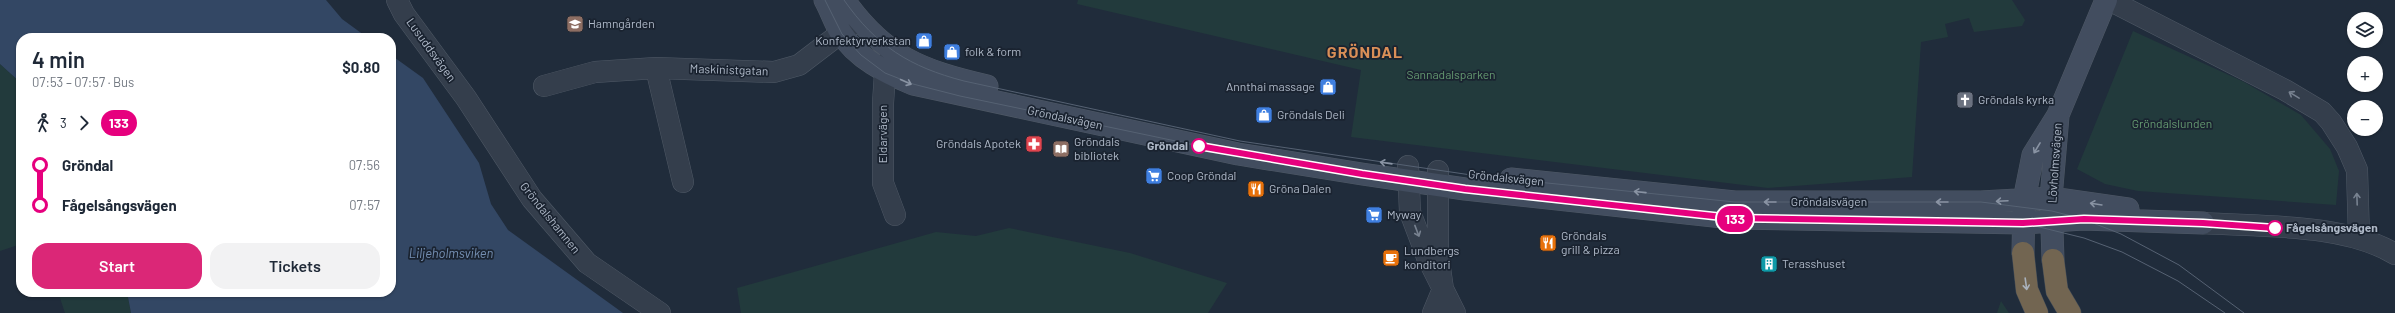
<!DOCTYPE html>
<html lang="en">
<head>
<meta charset="utf-8">
<style>
  body { margin:0; font-family:Barlow,sans-serif; background:#f2f2f3; color:#1f2937; height:100vh; display:flex; flex-direction:column; font-size:15px; white-space:nowrap }
  * { box-sizing:border-box; margin:0 }
  p { font-size:13px; color:#747a83 }
  .icon { flex:none; width:22px; height:22px; fill:none; stroke:currentColor; stroke-width:2; stroke-linecap:round; stroke-linejoin:round }
  .map { position:relative; flex:1; overflow:hidden }
  .panel { position:absolute; left:16px; top:33px; width:380px; height:264px; display:flex; flex-direction:column; background:#fff; border-radius:16px; box-shadow:0 1px 3px #0004 }
  .panel>* { flex:none }
  .badge { padding:0 8px; border-radius:13px; font-size:14px; line-height:26px }
  .controls { position:absolute; left:2347px; top:12px; display:grid; gap:8px }
  .controls a { display:grid; place-items:center; width:36px; height:36px; border-radius:50%; background:#fff; box-shadow:0 1px 3px #0004; font-size:20px }
  .map>.badge { position:absolute; translate:-50% -50%; box-shadow:0 0 0 2px #fff }
  .legs { display:flex; align-items:center; gap:6px; height:44px; padding:0 16px; font-size:13px }
  .legs p { margin-inline-start:auto }
  .overview { display:flex; align-items:center; justify-content:space-between; height:68px; padding:0 16px }
  h1 { font-size:22px; font-weight:600; line-height:30px }
  .button { display:flex; gap:8px; margin-top:auto; padding:8px 16px }
  .button a { flex:1; height:46px; border-radius:16px; background:#db2777; color:#fff; font-size:16px; font-weight:600; line-height:46px; text-align:center }
  .button a+a { background:#f2f2f3; color:#1f2937 }
  ul { padding:0 16px; list-style:none }
  li { display:flex; align-items:center; gap:14px; height:40px; font-size:15px }
  li i { display:grid; place-items:center; width:6px; height:100%; margin:0 5px; background:currentColor }
  li i::after { content:''; width:10px; height:10px; margin:-5px; border:3px solid; border-radius:50%; background:#fff }
  li p { margin-inline-start:auto }
  li:first-child i { background:linear-gradient(#0000 50%,currentColor 0) }
  li:last-child i { background:linear-gradient(currentColor 50%,#0000 0) }
  .map>svg:first-child { display:block }
  .green { fill:#223a3c }
  .water { fill:#334764 }
  .lines { fill:none; stroke-linecap:round; stroke-linejoin:round }
  .street-casing { stroke:#4f5966; stroke-width:22 }
  .secondary-casing { stroke:#4f5966; stroke-width:23 }
  .highway-casing { stroke:#3f4956; stroke-width:23 }
  .street { stroke:#343e4c; stroke-width:21 }
  .secondary { stroke:#424d5f; stroke-width:22 }
  .highway { stroke:#726551; stroke-width:22 }
  .tram { stroke:#566273; stroke-width:1 }
  .oneway { stroke:#8993a3 }
  .oneway2 { stroke:#788290 }
  .oneway3 { stroke:#a9b1bc }
  .line-1-casing { stroke:#fff; stroke-width:9 }
  .line-1 { stroke:#e6007e; stroke-width:6 }
  .stop-1-dot { fill:#fff; stroke:#e6007e; stroke-width:2 }
  .labels { text-anchor:middle; stroke-width:3.5; stroke-linejoin:round; paint-order:stroke }
  .poi-label { font-size:12px; fill:#afb9c8; stroke:#1a2330; text-anchor:start }
  .street-label { font-size:12px; fill:#afb9c8; stroke:#1a2330 }
  .park-label { font-size:12px; fill:#659a71; stroke:#1a2330 }
  .stop-label { font-size:12px; font-weight:bold; fill:#afb9c8; stroke:#1a2330; text-anchor:end }
  .water-label { font-size:13px; font-style:italic; fill:#758fb2; stroke:#1a2330 }
  .district-label { font-size:16px; font-weight:bold; letter-spacing:1px; fill:#da8f57; stroke:#1a2330 }
</style>
</head>
<body>
<div class="map">
<svg width="2395" height="313" viewBox="0 0 2395 313">
  <rect width="100%" height="100%" fill="#202c3b"/>
  <path class="green" d="M 1078,0 L 2012,0 L 2025,20 L 2022,26 L 1974,32 L 1969,18 L 1945,24 L 1948,37 L 1921,42 L 1912,177 L 1768,188 L 1351,137 L 1361,70 L 1077,4 Z
    M 2133,31 L 2244,82 L 2301,115 L 2330,149 L 2339,171 L 2336,205 L 2138,191 L 2105,184 L 2077,169 Z
    M 0,64 L 21,83 L 21,244 L 0,251 Z
    M 1009,228 L 1130,253 L 1227,283 L 1208,313 L 741,313 L 737,288 L 936,232 L 976,236 Z
    M 58,292 L 127,292 L 131,313 L 65,313 Z
    M 2001,301 L 2009,313 L 1997,313 Z"/>
  <path class="water" d="M 0,0 L 326,0 L 342,19 L 368,38 L 21,38 L 21,83 L 0,64 Z
    M 391,55 L 423,78 L 479,163 L 491,204 L 508,230 L 623,313 L 131,313 L 127,292 L 391,292 Z"/>
  <g class="lines">
    <defs>
      <path id="street" d="M 397,0 L 404,14 L 466,98 L 532,199 L 587,263 L 660,313
        M 2109,0 L 2285,90 L 2322,112 L 2331,122 L 2347,147 L 2357,170 L 2359,238
        M 891,55 L 885,73 L 883,103 L 883,183 L 895,215
        M 656,68 L 683,182
        M 544,86 L 595,72 L 656,68 L 774,72 L 799,65 L 858,20
        M 1408,166 L 1410,212 L 1427,257 L 1455,313
        M 2203,223 C 2262,227 2344,223 2395,254
        M 1433,313 L 1443,289 L 1438,254 L 1438,171"/>
      <path id="secondary" d="M 825,0 C 831,11 835,23 841,33 C 856,58 887,73 913,84 L 1238,154 L 1362,174 L 1465,189 L 1732,218 L 2023,223 L 2083,219 L 2203,223
        M 844,0 C 884,57 922,71 987,86
        M 1511,179 L 1735,202 L 1981,202 L 2051,198 L 2128,209
        M 2023,253 L 2024,200 L 2033,155 L 2058,115 L 2106,0
        M 2053,260 L 2051,198 L 2058,116"/>
      <path id="highway" d="M 2023,253 L 2027,290 L 2037,313
        M 2053,260 L 2057,291 L 2070,313"/>
    </defs>
    <use href="#street" class="street-casing"/>
    <use href="#secondary" class="secondary-casing"/>
    <use href="#highway" class="highway-casing"/>
    <use href="#street" class="street"/>
    <use href="#secondary" class="secondary"/>
    <use href="#highway" class="highway"/>
    <path class="tram" d="M 825,0 L 842,34 L 861,55 L 885,73 L 913,84 L 960,96 L 1238,154 L 1465,189 L 1732,218 L 2023,223 L 2084,238 L 2122,252 L 2178,281 L 2225,313
      M 844,0 C 876,46 910,67 964,81 L 1240,141 L 1478,176 L 1735,202 L 1981,202 L 2052,211 L 2083,219 L 2121,234 L 2179,265 L 2244,313"/>
  </g>
  <defs><path id="oneway-shaft" d="M-6 0H5M1.5-3L5.5 0L1.5 3" fill="none" stroke-width="1.6" stroke-linecap="round" stroke-linejoin="round"/></defs>
  <g class="oneway">
    <use href="#oneway-shaft" transform="translate(906 82) rotate(24)"/>
    <use href="#oneway-shaft" transform="translate(2037 148) rotate(121)"/>
    <use href="#oneway-shaft" transform="translate(1386 163) rotate(-172)"/>
    <use href="#oneway-shaft" transform="translate(1640 192) rotate(-174)"/>
    <use href="#oneway-shaft" transform="translate(2002 201) rotate(177)"/>
    <use href="#oneway-shaft" transform="translate(1770 202) rotate(-180)"/>
    <use href="#oneway-shaft" transform="translate(1942 202) rotate(-180)"/>
    <use href="#oneway-shaft" transform="translate(2096 204) rotate(-171)"/>
  </g>
  <g class="oneway2">
    <use href="#oneway-shaft" transform="translate(2294 95) rotate(-149)"/>
    <use href="#oneway-shaft" transform="translate(2357 199) rotate(-92)"/>
    <use href="#oneway-shaft" transform="translate(1417 231) rotate(69)"/>
  </g>
  <use class="oneway3" href="#oneway-shaft" transform="translate(2026 284) rotate(82)"/>
  <g class="lines">
    <defs>
      <path id="line-1" d="M 1199,146 L 1362,174 L 1465,189 L 1732,218 L 2023,223 L 2084,219 L 2203,223 L 2275,228"/>
    </defs>
    <use href="#line-1" class="line-1-casing"/>
    <use href="#line-1" class="line-1"/>
  </g>
  <defs>
    <symbol id="school-square" viewBox="-11 -11 22 22"><rect x="-9" y="-9" width="18" height="18" rx="4" fill="#8d6e63" stroke="#1a2330"/><path d="M0-5L7-2L0 1L-7-2ZM-4 1L0 2.5L4 1V4Q0 6-4 4Z" fill="#fff"/></symbol>
    <symbol id="shop-square" viewBox="-11 -11 22 22"><rect x="-9" y="-9" width="18" height="18" rx="4" fill="#3f7fe0" stroke="#1a2330"/><path d="M-5-2.5h2.3a2.7 3.5 0 0 1 5.4 0H5L5.5 6h-11ZM-1.5-2.5h3a1.5 2.3 0 0 0-3 0Z" fill="#fff"/></symbol>
    <symbol id="church-square" viewBox="-11 -11 22 22"><rect x="-9" y="-9" width="18" height="18" rx="4" fill="#6b7280" stroke="#1a2330"/><path d="M-1.2-6h2.4v3.5h3.3v2.4h-3.3V6h-2.4V-.1h-3.3v-2.4h3.3Z" fill="#fff"/></symbol>
    <symbol id="pharmacy-square" viewBox="-11 -11 22 22"><rect x="-9" y="-9" width="18" height="18" rx="4" fill="#e0444e" stroke="#1a2330"/><path d="M-2-6h4v4h4v4h-4v4h-4v-4h-4v-4h4Z" fill="#fff"/></symbol>
    <symbol id="library-square" viewBox="-11 -11 22 22"><rect x="-9" y="-9" width="18" height="18" rx="4" fill="#8d6e63" stroke="#1a2330"/><path d="M-6-4Q-3-5.5-.7-3.5V5Q-3 3-6 4ZM6-4Q3-5.5 .7-3.5V5Q3 3 6 4Z" fill="#fff"/></symbol>
    <symbol id="supermarket-square" viewBox="-11 -11 22 22"><rect x="-9" y="-9" width="18" height="18" rx="4" fill="#3f7fe0" stroke="#1a2330"/><path d="M-6-5.5h2.5l.6 2H6L4.5 2H-2.5L-4.4-4H-6ZM-1.5 3.2a1.3 1.3 0 1 0 .1 0ZM3 3.2a1.3 1.3 0 1 0 .1 0Z" fill="#fff"/></symbol>
    <symbol id="restaurant-square" viewBox="-11 -11 22 22"><rect x="-9" y="-9" width="18" height="18" rx="4" fill="#e8710a" stroke="#1a2330"/><path d="M-5-6h1v4h1v-4h1v4h1v-4h1v5L-1.5 .5V6h-2V.5L-5-1ZM5-6V6H3V1.5H1.5Q1.5-4 5-6Z" fill="#fff"/></symbol>
    <symbol id="cafe-square" viewBox="-11 -11 22 22"><rect x="-9" y="-9" width="18" height="18" rx="4" fill="#e8710a" stroke="#1a2330"/><path d="M-5.5-4.5H6V0H3Q3 3.5 0 3.5H-2.5Q-5.5 3.5-5.5 0ZM3-3.2v2h1.7v-2ZM-6 4.5H4V6H-6Z" fill="#fff"/></symbol>
    <symbol id="building-square" viewBox="-11 -11 22 22"><rect x="-9" y="-9" width="18" height="18" rx="4" fill="#0f9aa8" stroke="#1a2330"/><path d="M-4-6H4V6H1V3H-1V6H-4ZM-2.5-4.3h1.7v1.8h-1.7ZM.8-4.3h1.7v1.8H.8ZM-2.5-1h1.7V.8h-1.7ZM.8-1h1.7V.8H.8Z" fill="#fff"/></symbol>
  </defs>
  <g fill-rule="evenodd">
    <use href="#school-square" x="565" y="14" width="20" height="20"/>
    <use href="#shop-square" x="914" y="31" width="20" height="20"/>
    <use href="#shop-square" x="942" y="42" width="20" height="20"/>
    <use href="#shop-square" x="1318" y="77" width="20" height="20"/>
    <use href="#church-square" x="1955" y="90" width="20" height="20"/>
    <use href="#shop-square" x="1254" y="105" width="20" height="20"/>
    <use href="#pharmacy-square" x="1024" y="134" width="20" height="20"/>
    <use href="#library-square" x="1051" y="139" width="20" height="20"/>
    <use href="#supermarket-square" x="1144" y="166" width="20" height="20"/>
    <use href="#restaurant-square" x="1246" y="179" width="20" height="20"/>
    <use href="#supermarket-square" x="1364" y="205" width="20" height="20"/>
    <use href="#restaurant-square" x="1538" y="233" width="20" height="20"/>
    <use href="#cafe-square" x="1381" y="248" width="20" height="20"/>
    <use href="#building-square" x="1759" y="254" width="20" height="20"/>
  </g>
  <g class="stop-1-dot">
    <circle cx="1199" cy="146" r="7"/>
    <circle cx="2275" cy="228" r="7"/>
  </g>
  <g class="labels">
    <g class="poi-label">
      <text x="588" y="28">Hamngården</text>
      <text x="911" y="45" text-anchor="end">Konfektyrverkstan</text>
      <text x="965" y="56">folk &amp; form</text>
      <text x="1315" y="91" text-anchor="end">Annthai massage</text>
      <text x="1978" y="104">Gröndals kyrka</text>
      <text x="1277" y="119">Gröndals Deli</text>
      <text x="1074" y="146">Gröndals<tspan x="1074" dy="14">bibliotek</tspan></text>
      <text x="1021" y="148" text-anchor="end">Gröndals Apotek</text>
      <text x="1167" y="180">Coop Gröndal</text>
      <text x="1269" y="193">Gröna Dalen</text>
      <text x="1387" y="219">Myway</text>
      <text x="1561" y="240">Gröndals<tspan x="1561" dy="14">grill &amp; pizza</tspan></text>
      <text x="1404" y="255">Lundbergs<tspan x="1404" dy="14">konditori</tspan></text>
      <text x="1782" y="268">Terasshuset</text>
    </g>
    <g class="street-label">
      <text transform="translate(431 50) rotate(54)" y="4">Lusuddsvägen</text>
      <text transform="translate(729 70) rotate(2)" y="4">Maskinistgatan</text>
      <text transform="translate(1065 118) rotate(12)" y="4">Gröndalsvägen</text>
      <text transform="translate(883 134) rotate(-90)" y="4">Eldarvägen</text>
      <text transform="translate(2055 163) rotate(-86)" y="4">Lövholmsvägen</text>
      <text transform="translate(1506 178) rotate(6)" y="4">Gröndalsvägen</text>
      <text x="1829" y="206">Gröndalsvägen</text>
      <text transform="translate(550 218) rotate(51)" y="4">Gröndalshamnen</text>
    </g>
    <g class="park-label">
      <text x="1451" y="79">Sannadalsparken</text>
      <text x="2172" y="128">Gröndalslunden</text>
    </g>
    <g class="stop-label">
      <text x="1188" y="150">Gröndal</text>
      <text x="2286" y="232" text-anchor="start">Fågelsångsvägen</text>
    </g>
    <g class="water-label">
      <text x="451" y="258">Liljeholmsviken</text>
    </g>
    <g class="district-label">
      <text x="1365" y="58">GRÖNDAL</text>
    </g>
  </g>
</svg>
<div class="controls">
<a><svg class="icon" aria-label="layers" viewBox="0 0 24 24"><path d="M12 4l9 5-9 5-9-5zM3 14l9 5 9-5"/></svg></a>
<a>+</a>
<a>−</a>
</div>
<b class="badge" style="left:1735px;top:219px;background:#e6007e;color:#fff">133</b>
<section class="panel">
<div class="overview"><div><h1>4 min</h1><p>07:53 – 07:57 · Bus</p></div><b>$0.80</b></div>
<div class="legs"><svg class="icon" aria-label="walk" viewBox="0 0 24 24"><circle cx="13" cy="4" r="2"/><path d="M13 8l-2 6 4 7M11 14l-3 7M7 12l3-4h3l4 4"/></svg>3<svg class="icon" aria-label="forward" viewBox="0 0 24 24"><path d="M9 5l7 7-7 7"/></svg><b class="badge" style="background:#e6007e;color:#fff">133</b></div>
<ul>
<li><i style="color:#e6007e"></i><b>Gröndal</b><p>07:56</p></li>
<li><i style="color:#e6007e"></i><b>Fågelsångsvägen</b><p>07:57</p></li>
</ul>
<div class="button"><a>Start</a><a>Tickets</a></div>
</section>
</div>
</body>
</html>
